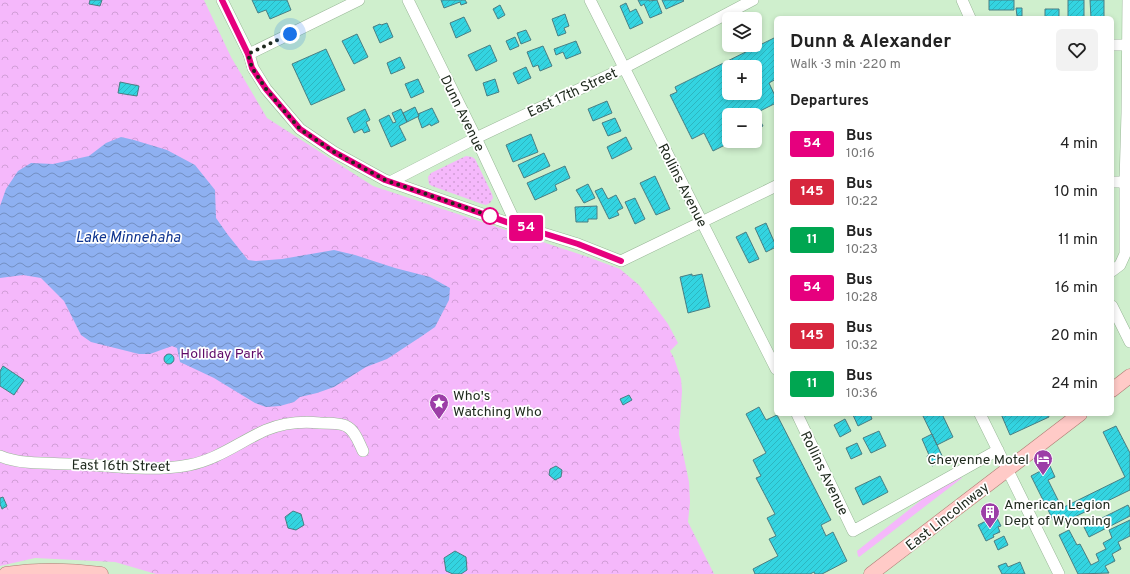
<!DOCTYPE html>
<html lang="en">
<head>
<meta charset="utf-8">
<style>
  body { margin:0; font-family:Overpass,sans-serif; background:#f2f2f2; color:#222; height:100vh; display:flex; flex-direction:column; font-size:15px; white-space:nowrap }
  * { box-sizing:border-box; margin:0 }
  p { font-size:13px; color:#767676 }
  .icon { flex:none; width:22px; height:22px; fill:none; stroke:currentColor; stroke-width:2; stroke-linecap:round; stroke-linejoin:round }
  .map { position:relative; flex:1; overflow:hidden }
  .details { position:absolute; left:774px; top:16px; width:340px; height:400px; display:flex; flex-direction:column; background:#fff; border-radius:6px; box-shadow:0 2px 6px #0003 }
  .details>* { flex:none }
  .badge { padding:0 8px; border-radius:3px; font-size:14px; line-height:26px }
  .controls { position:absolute; left:722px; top:12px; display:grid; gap:8px }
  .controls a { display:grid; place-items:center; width:40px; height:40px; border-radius:6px; background:#fff; box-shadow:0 2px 6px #0003; font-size:20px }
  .you { position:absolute; width:20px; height:20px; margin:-10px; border:3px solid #fff; border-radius:50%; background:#1a73e8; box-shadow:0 0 0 6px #1a73e833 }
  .map>.badge { position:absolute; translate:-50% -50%; box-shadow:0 0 0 2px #fff }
  h2 { padding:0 16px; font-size:15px; line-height:36px }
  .round { display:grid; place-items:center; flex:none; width:42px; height:42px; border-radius:6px; background:#f2f2f2 }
  .headline { display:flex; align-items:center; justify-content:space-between; height:68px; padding:0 16px }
  h1 { font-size:19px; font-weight:700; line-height:30px }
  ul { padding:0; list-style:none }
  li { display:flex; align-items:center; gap:12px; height:48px; padding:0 16px }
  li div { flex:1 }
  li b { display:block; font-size:15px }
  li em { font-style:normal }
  li .badge { min-width:44px; font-weight:700; text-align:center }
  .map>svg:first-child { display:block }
  .grass { fill:#f5b8fb }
  .park { fill:url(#park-crowns) }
  .garden { fill:url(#garden-dots) }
  .water { fill:url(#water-waves) }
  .building { fill:url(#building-hatch); stroke:#4a7e83; fill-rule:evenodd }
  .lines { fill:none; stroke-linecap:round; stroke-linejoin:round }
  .minor-casing { stroke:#99b797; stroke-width:12 }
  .major-casing { stroke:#b07b73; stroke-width:15 }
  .minor { stroke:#fff; stroke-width:11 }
  .major { stroke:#ffcac7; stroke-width:14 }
  .line-casing { stroke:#fff; stroke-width:9 }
  .line { stroke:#e6007e; stroke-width:6 }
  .walk { stroke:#1d281c; stroke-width:4; stroke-dasharray:0 7.2 }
  .stop-dot { fill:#fff; stroke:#e6007e; stroke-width:2 }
  .labels { text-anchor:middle; stroke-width:3.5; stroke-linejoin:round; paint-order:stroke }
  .street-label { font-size:14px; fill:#1d281c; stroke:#fff }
  .park-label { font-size:14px; fill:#5f0a68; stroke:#fff }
  .poi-label { font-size:14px; fill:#1d281c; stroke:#fff; text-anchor:start }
  .water-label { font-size:15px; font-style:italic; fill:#0e348f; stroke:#fff }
</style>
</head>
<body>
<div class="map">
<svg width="1130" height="574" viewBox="0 0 1130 574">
  <defs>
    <pattern id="park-crowns" width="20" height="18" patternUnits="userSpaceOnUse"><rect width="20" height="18" fill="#f5b8fb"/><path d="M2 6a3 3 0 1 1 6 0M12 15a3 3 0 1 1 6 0" fill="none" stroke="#d29ed7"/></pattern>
    <pattern id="garden-dots" width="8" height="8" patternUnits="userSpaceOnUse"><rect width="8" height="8" fill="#f5b8fb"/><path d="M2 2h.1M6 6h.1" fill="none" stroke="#d29ed7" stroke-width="1.8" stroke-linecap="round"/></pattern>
    <pattern id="water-waves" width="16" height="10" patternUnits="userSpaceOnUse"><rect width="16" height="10" fill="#8eb0f1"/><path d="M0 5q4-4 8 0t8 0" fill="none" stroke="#738fc2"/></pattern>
    <pattern id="building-hatch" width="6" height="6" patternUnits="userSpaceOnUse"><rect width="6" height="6" fill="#33d4e1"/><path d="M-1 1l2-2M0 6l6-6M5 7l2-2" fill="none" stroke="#2db6c0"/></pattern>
  </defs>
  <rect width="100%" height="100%" fill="#cfefcd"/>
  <path class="grass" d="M 961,477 L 962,478 L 859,557 L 858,556 L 857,551 L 925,497 Z"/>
  <path class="park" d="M 0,0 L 204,0 L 231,57 L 267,118 L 373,186 L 588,257 L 620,269 L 639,285 L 668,324 L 678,343 L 670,351 L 674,358 L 681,379 L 682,391 L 679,434 L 689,482 L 690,502 L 688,522 L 714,574 L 156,574 L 115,562 L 35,558 L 0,566 Z"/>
  <path class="garden" d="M 466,156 L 472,157 L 475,159 L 492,194 L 493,198 L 490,203 L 486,205 L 482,204 L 432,186 L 429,184 L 428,177 L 431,173 Z"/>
  <path class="water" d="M 121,137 L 134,140 L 167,150 L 195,165 L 215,190 L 216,218 L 228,235 L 248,260 L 256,261 L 282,259 L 334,250 L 355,255 L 395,268 L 430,277 L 450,288 L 449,300 L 435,327 L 422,336 L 387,359 L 366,367 L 334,387 L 317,393 L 300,397 L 294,402 L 280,406 L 266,407 L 255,403 L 214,378 L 180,362 L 177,348 L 172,346 L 150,354 L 139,354 L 91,342 L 81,335 L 64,301 L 41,278 L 23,275 L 0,278 L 0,206 L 6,189 L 18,171 L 31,163 L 53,164 L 89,156 L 106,143 Z"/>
  <path class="building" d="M 90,0 L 102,0 L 100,6 L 89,4 Z
    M 252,0 L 287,0 L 291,10 L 270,19 L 266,10 L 258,13 Z
    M 441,0 L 465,0 L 467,3 L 461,5 L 460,2 L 444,8 Z
    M 638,0 L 649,0 L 649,1 L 657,0 L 662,13 L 650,18 L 644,4 L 641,6 Z
    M 662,0 L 683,0 L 684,1 L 666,9 Z
    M 989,0 L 1014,0 L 1014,10 L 989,10 Z
    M 1068,0 L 1084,0 L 1084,18 L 1068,18 Z
    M 1090,0 L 1104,0 L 1104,18 L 1091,18 Z
    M 626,3 L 630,12 L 636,9 L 643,23 L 630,29 L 620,6 Z
    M 500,5 L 505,15 L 498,19 L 493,9 Z
    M 1016,8 L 1022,8 L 1022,16 L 1017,16 Z
    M 1045,9 L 1059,9 L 1059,18 L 1045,18 Z
    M 565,14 L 569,26 L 564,28 L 566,33 L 558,36 L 552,19 Z
    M 464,17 L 471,31 L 456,38 L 450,23 Z
    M 387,23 L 393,37 L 380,43 L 373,27 L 380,24 L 381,25 Z
    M 526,30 L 531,40 L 521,44 L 517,33 Z
    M 357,34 L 368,57 L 354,64 L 342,41 Z
    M 515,37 L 519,46 L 510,50 L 506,41 Z
    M 776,37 L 776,79 L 769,83 L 776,98 L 776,103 L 756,113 L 763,126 L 755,130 L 755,115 L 729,115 L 729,141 L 733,141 L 713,151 L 704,133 L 692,139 L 670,95 L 677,92 L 675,87 ZM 729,67 L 755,67 L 755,93 L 729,93 Z
    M 576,41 L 581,53 L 566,59 L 563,52 L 556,55 L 554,49 Z
    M 490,45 L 497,61 L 476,71 L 468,55 Z
    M 543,46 L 552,66 L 540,71 L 538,65 L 533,67 L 527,52 Z
    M 326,49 L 345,90 L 311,105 L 292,64 Z
    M 400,57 L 405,68 L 391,74 L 387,63 Z
    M 526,67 L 531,78 L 518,84 L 513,73 Z
    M 418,79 L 424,92 L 411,98 L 405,84 Z
    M 495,79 L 499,92 L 487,96 L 483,83 Z
    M 120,82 L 139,86 L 137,96 L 118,93 Z
    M 607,101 L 612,113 L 593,121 L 588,109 Z
    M 415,107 L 419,116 L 407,122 L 403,113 Z
    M 432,108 L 439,122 L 431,126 L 430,124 L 422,128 L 418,117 L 419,116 L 418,114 Z
    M 365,109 L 370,120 L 366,122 L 370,131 L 364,133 L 362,129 L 354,133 L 347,118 Z
    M 401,109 L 407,122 L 399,126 L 406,140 L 391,147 L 379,120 L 389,115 L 393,123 L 396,122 L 392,113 Z
    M 615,118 L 621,131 L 608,136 L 602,123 Z
    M 531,134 L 538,152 L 513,162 L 506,145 Z
    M 626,137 L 632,149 L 612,159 L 607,147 Z
    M 544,153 L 550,166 L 524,178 L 518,165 Z
    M 565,166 L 570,178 L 555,185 L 557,190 L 535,200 L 527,183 Z
    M 655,176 L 670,209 L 656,215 L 640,183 Z
    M 588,184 L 595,198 L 584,203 L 576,190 Z
    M 602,188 L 608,199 L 616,195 L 623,208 L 617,211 L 619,215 L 609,219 L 595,191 Z
    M 635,198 L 645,219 L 635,224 L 625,202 Z
    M 597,206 L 597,219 L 588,219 L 588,222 L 576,222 L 575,207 Z
    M 766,223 L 776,246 L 776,247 L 766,252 L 755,228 Z
    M 746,232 L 759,259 L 749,263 L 736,237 Z
    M 692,274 L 692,276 L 702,274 L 710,307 L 688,313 L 680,277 Z
    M164 359a5 5 0 1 1 10 0a5 5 0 1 1-10 0Z
    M 3,366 L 24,380 L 14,395 L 0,386 L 0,371 Z
    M 629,395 L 632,400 L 623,405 L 620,399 Z
    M 759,407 L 766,420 L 777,415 L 831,520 L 821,525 L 826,536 L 833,532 L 847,561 L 822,574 L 815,574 L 814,572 L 810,574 L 755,574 L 753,569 L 778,556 L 769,539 L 776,536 L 767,518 L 775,514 L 756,478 L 761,476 L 753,460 L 766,453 L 746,414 Z
    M 855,414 L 870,414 L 872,419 L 858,426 L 853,415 Z
    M 922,414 L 942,414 L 953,437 L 937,445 Z
    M 1001,414 L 1048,414 L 1049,417 L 1010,435 Z
    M 845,419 L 851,431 L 840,437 L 834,425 Z
    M 1116,426 L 1130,453 L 1130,490 L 1056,526 L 1031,476 L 1050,466 L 1055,477 L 1048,480 L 1062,508 L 1125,477 L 1103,432 Z
    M 879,431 L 886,446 L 871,453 L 863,438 Z
    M 932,434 L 944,460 L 932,466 L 927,456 L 929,455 L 922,439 Z
    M 857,443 L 862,454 L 851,459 L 846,448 Z
    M 556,466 L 562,470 L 561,477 L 555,480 L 549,475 L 550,469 Z
    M 880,476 L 888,492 L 863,505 L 855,488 Z
    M 3,497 L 7,506 L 2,509 L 0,504 L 0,498 Z
    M 1128,505 L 1130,509 L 1130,516 L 1089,537 L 1084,527 Z
    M 293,511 L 301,514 L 304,525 L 296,530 L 288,528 L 285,517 Z
    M 995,514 L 1001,526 L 998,527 L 1000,532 L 993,535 L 994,537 L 986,541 L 978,525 L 990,519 L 989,517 Z
    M 1130,520 L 1130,536 L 1118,542 L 1121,549 L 1112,554 L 1115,561 L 1105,566 L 1109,573 L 1078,574 L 1059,535 L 1069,530 L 1077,545 L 1080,544 L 1091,565 L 1099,561 L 1096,554 L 1106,549 L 1103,543 L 1112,538 L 1109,530 Z
    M 1004,536 L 1008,545 L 998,550 L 994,541 Z
    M 455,551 L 466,557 L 467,570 L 461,574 L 453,574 L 446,571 L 444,558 Z
    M 1020,562 L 1025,574 L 1002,574 L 998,566 L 1006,563 L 1008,567 Z"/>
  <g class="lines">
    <defs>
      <path id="minor" d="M 222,0 L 249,54 L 253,68 L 266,89 L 300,129 L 334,152 L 385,180 L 517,226 L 536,231 L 578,244 L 621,261 L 776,186
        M 408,0 L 476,138 L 517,226
        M 590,0 L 776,369
        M 962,0 L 970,18
        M 1112,45 L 1130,45
        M 249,54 L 359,0
        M 390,182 L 476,138 L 624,68 L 753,0
        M 1112,182 L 1130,182
        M 1112,271 L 1120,265 L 1125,254 L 1125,182 L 1127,113 L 1128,0
        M 1112,306 L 1130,342
        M 797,414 L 853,531 L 998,450
        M 980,414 L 1059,574
        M 0,456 C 20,465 53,463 75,464 C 113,466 152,472 189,465 C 217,460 241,441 266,430 C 283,423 301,421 320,423 C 327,423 340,423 346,426 C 355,430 359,443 363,451"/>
      <path id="major" d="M 1112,390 L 1130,376
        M 6,574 C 38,569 70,570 101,574
        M 871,574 L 1080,414"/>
    </defs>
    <use href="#minor" class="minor-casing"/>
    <use href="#major" class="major-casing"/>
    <use href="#minor" class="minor"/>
    <use href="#major" class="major"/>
  </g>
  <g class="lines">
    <defs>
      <path id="line" d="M 222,0 L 248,54 L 252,68 L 266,89 L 300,129 L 334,152 L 385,180 L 518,226 L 536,231 L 578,244 L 621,261"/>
    </defs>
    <use href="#line" class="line-casing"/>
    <use href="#line" class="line"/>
    <path class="walk" d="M 290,34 L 248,54 L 252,68 L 266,89 L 280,106 L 300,129 L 334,152 L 385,180 L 493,217 L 490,216"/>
  </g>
  <defs>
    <symbol id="sight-pin" viewBox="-11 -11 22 30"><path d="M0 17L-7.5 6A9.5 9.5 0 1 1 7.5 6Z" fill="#9c3ea7" stroke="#fff"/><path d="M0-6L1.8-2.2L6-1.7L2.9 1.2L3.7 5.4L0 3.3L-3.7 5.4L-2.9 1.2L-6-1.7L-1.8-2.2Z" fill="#fff"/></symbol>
    <symbol id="hotel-pin" viewBox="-11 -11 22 30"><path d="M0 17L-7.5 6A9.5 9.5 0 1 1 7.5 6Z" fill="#9c3ea7" stroke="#fff"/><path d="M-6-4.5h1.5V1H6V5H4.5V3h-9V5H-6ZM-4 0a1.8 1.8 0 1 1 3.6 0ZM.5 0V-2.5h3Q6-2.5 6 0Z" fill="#fff"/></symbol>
    <symbol id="building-pin" viewBox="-11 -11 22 30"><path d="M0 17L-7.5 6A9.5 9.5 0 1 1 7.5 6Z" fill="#9c3ea7" stroke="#fff"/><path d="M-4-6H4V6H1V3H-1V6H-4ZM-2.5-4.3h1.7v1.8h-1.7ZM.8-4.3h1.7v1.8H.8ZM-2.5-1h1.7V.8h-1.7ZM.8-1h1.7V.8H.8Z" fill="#fff"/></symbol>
  </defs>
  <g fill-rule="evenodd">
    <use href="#sight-pin" x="428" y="392" width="22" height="30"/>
    <use href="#hotel-pin" x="1032" y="448" width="22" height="30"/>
    <use href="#building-pin" x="979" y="501" width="22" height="30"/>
  </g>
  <circle class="stop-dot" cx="490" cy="216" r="8"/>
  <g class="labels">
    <g class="street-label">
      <text transform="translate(572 92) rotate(-25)" y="5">East 17th Street</text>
      <text transform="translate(463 113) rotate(64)" y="5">Dunn Avenue</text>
      <text transform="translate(683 185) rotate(63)" y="5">Rollins Avenue</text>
      <text transform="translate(121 465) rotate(1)" y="5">East 16th Street</text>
      <text transform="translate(825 473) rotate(64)" y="5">Rollins Avenue</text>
      <text transform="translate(947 516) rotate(-38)" y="5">East Lincolnway</text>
    </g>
    <g class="park-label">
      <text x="222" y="358">Holliday Park</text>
    </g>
    <g class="poi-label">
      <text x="453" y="400">Who's<tspan x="453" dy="16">Watching Who</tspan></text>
      <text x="1029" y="464" text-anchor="end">Cheyenne Motel</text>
      <text x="1004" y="509">American Legion<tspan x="1004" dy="16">Dept of Wyoming</tspan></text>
    </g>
    <g class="water-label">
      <text x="128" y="242">Lake Minnehaha</text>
    </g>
  </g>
</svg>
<div class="controls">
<a><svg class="icon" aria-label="layers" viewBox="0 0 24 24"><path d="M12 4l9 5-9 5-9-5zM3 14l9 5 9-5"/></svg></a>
<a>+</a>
<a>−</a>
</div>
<div class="you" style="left:290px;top:34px"></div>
<b class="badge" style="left:526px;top:228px;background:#e6007e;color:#fff">54</b>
<section class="details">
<div class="headline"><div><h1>Dunn &amp; Alexander</h1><p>Walk · 3 min · 220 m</p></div><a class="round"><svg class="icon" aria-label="heart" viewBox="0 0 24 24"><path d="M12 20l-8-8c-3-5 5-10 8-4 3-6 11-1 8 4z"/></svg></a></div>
<h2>Departures</h2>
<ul>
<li><span class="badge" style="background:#e6007e;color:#fff">54</span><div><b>Bus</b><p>10:16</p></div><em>4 min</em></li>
<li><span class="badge" style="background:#d7263d;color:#fff">145</span><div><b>Bus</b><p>10:22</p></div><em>10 min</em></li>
<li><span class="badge" style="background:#00a651;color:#fff">11</span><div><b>Bus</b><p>10:23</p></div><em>11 min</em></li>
<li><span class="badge" style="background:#e6007e;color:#fff">54</span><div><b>Bus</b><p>10:28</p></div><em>16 min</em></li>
<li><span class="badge" style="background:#d7263d;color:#fff">145</span><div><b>Bus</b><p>10:32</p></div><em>20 min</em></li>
<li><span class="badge" style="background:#00a651;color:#fff">11</span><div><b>Bus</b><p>10:36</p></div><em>24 min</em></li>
</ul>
</section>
</div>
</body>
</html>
